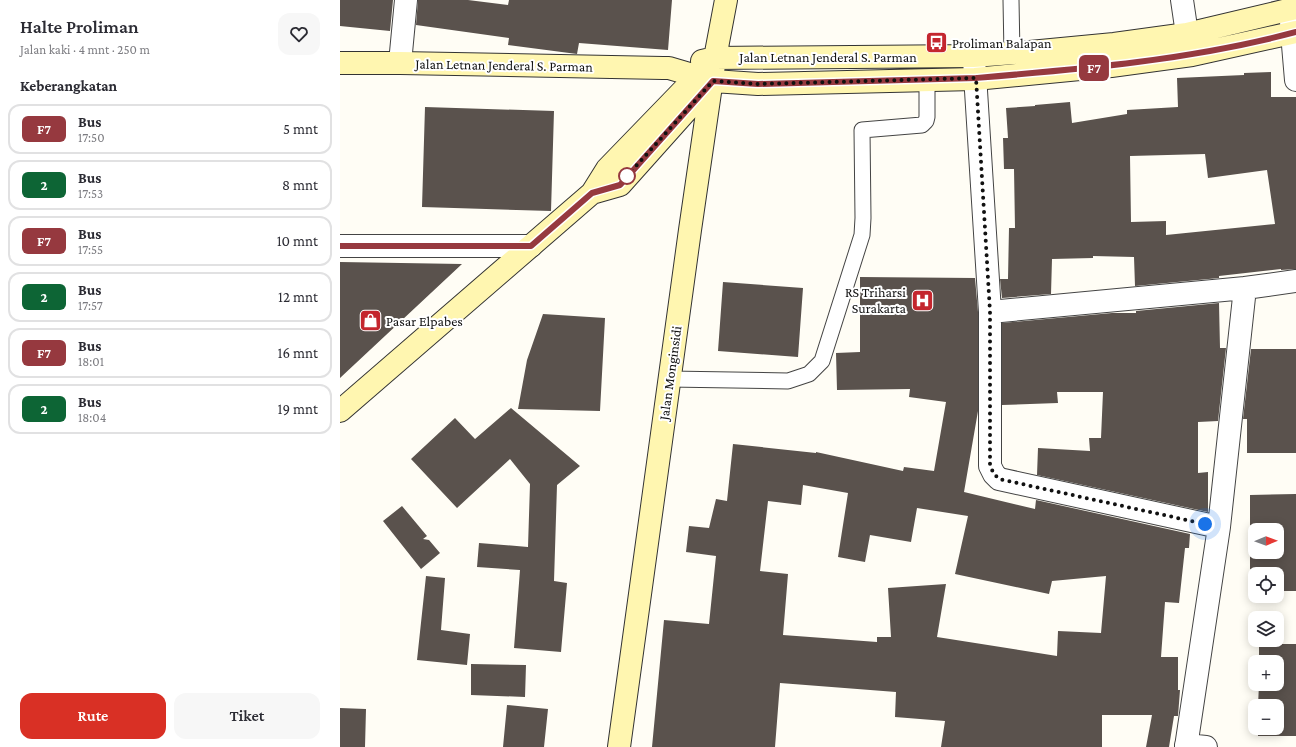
<!DOCTYPE html>
<html lang="id">
<head>
<meta charset="utf-8">
<style>
  body { margin:0; font-family:"Crimson Pro",serif; background:#f7f7f7; color:#2b2b33; height:100vh; display:flex; flex-direction:column; font-size:15px; white-space:nowrap }
  * { box-sizing:border-box; margin:0 }
  p { font-size:13px; color:#7c7c81 }
  .icon { flex:none; width:22px; height:22px; fill:none; stroke:currentColor; stroke-width:2; stroke-linecap:round; stroke-linejoin:round }
  .map { position:relative; flex:1; overflow:hidden }
  .drawer { display:flex; flex-direction:column; background:#fff; width:340px }
  .drawer>* { flex:none }
  .badge { padding:0 8px; border-radius:6px; font-size:14px; line-height:26px }
  .needle { width:26px; rotate:89deg }
  .fabs { position:absolute; left:908px; top:523px; display:grid; gap:8px }
  .fabs a { display:grid; place-items:center; width:36px; height:36px; border-radius:8px; background:#fff; box-shadow:0 2px 10px #0003; font-size:20px }
  .you { position:absolute; width:20px; height:20px; margin:-10px; border:3px solid #fff; border-radius:50%; background:#1a73e8; box-shadow:0 0 0 6px #1a73e833 }
  .map>.badge { position:absolute; translate:-50% -50%; box-shadow:0 0 0 2px #fff }
  h2 { padding:0 20px; font-size:15px; line-height:36px }
  .round { display:grid; place-items:center; flex:none; width:42px; height:42px; border-radius:12px; background:#f7f7f7 }
  .summary { display:flex; align-items:center; justify-content:space-between; height:68px; padding:0 20px }
  h1 { font-size:19px; font-weight:600; line-height:30px }
  .button { display:flex; gap:8px; margin-top:auto; padding:8px 20px }
  .button a { flex:1; height:46px; border-radius:12px; background:#d93025; color:#fff; font-size:16px; font-weight:600; line-height:46px; text-align:center }
  .button a+a { background:#f7f7f7; color:#2b2b33 }
  ul { padding:0; list-style:none }
  li { display:flex; align-items:center; gap:12px; height:50px; margin:0 8px 6px; padding:0 12px; border:2px solid #e1e1e2; border-radius:12px }
  li div { flex:1 }
  li b { display:block; font-size:15px }
  li em { font-style:normal }
  li .badge { min-width:44px; font-weight:700; text-align:center }
  main { display:flex; flex:1; min-height:0 }
  .map>svg:first-child { display:block }
  .building { fill:#5a524d; fill-rule:evenodd }
  .lines { fill:none; stroke-linecap:round; stroke-linejoin:round }
  .lane-casing { stroke:#444; stroke-width:17 }
  .street-casing { stroke:#444; stroke-width:24 }
  .secondary-casing { stroke:#333; stroke-width:24 }
  .lane { stroke:#fff; stroke-width:15 }
  .street { stroke:#fff; stroke-width:22 }
  .secondary { stroke:#fff6b0; stroke-width:22 }
  .line-casing { stroke:#fff; stroke-width:9 }
  .line { stroke:#96393f; stroke-width:6 }
  .walk { stroke:#111; stroke-width:4; stroke-dasharray:0 7.2 }
  .stop-dot { fill:#fff; stroke:#96393f; stroke-width:2 }
  .labels { text-anchor:middle; stroke-width:4; stroke-linejoin:round; paint-order:stroke }
  .poi-label { font-size:14px; fill:#111; stroke:#fff; text-anchor:start }
  .street-label { font-size:14px; fill:#111; stroke:#fff }
</style>
</head>
<body>
<main>
<section class="drawer">
<div class="summary"><div><h1>Halte Proliman</h1><p>Jalan kaki · 4 mnt · 250 m</p></div><a class="round"><svg class="icon" aria-label="heart" viewBox="0 0 24 24"><path d="M12 20l-8-8c-3-5 5-10 8-4 3-6 11-1 8 4z"/></svg></a></div>
<h2>Keberangkatan</h2>
<ul>
<li><span class="badge" style="background:#96393f;color:#fff">F7</span><div><b>Bus</b><p>17:50</p></div><em>5 mnt</em></li>
<li><span class="badge" style="background:#0d6535;color:#fff">2</span><div><b>Bus</b><p>17:53</p></div><em>8 mnt</em></li>
<li><span class="badge" style="background:#96393f;color:#fff">F7</span><div><b>Bus</b><p>17:55</p></div><em>10 mnt</em></li>
<li><span class="badge" style="background:#0d6535;color:#fff">2</span><div><b>Bus</b><p>17:57</p></div><em>12 mnt</em></li>
<li><span class="badge" style="background:#96393f;color:#fff">F7</span><div><b>Bus</b><p>18:01</p></div><em>16 mnt</em></li>
<li><span class="badge" style="background:#0d6535;color:#fff">2</span><div><b>Bus</b><p>18:04</p></div><em>19 mnt</em></li>
</ul>
<div class="button"><a>Rute</a><a>Tiket</a></div>
</section>
<div class="map">
<svg width="956" height="747" viewBox="0 0 956 747">
  <rect width="100%" height="100%" fill="#fffdf5"/>
  <path class="building" d="M 0,0 L 53,0 L 50,31 L 0,26 Z
    M 78,0 L 128,0 L 168,5 L 169,0 L 332,0 L 328,50 L 239,43 L 237,54 L 168,45 L 169,38 L 76,25 Z
    M 931,72 L 931,97 L 956,97 L 956,269 L 941,270 L 941,269 L 879,276 L 879,278 L 795,286 L 794,257 L 753,256 L 753,258 L 712,259 L 711,294 L 662,298 L 660,279 L 668,279 L 669,228 L 675,228 L 674,169 L 664,169 L 663,138 L 668,138 L 666,108 L 695,106 L 695,105 L 730,102 L 732,123 L 787,114 L 787,110 L 838,107 L 837,78 L 904,75 L 904,73 ZM 865,154 L 868,178 L 927,170 L 935,224 L 826,235 L 826,221 L 791,222 L 790,156 Z
    M 85,107 L 214,111 L 211,211 L 82,207 Z
    M 0,262 L 122,264 L 0,378 Z
    M 520,277 L 635,278 L 638,312 L 638,411 L 624,492 L 695,509 L 696,500 L 850,534 L 849,548 L 845,548 L 839,603 L 825,602 L 821,657 L 838,657 L 838,690 L 840,690 L 838,716 L 834,716 L 829,747 L 806,747 L 812,715 L 762,715 L 762,747 L 601,747 L 605,721 L 555,717 L 556,692 L 440,683 L 435,747 L 312,747 L 324,620 L 369,624 L 376,556 L 346,552 L 349,526 L 369,528 L 376,499 L 387,501 L 393,444 L 476,453 L 476,452 L 563,471 L 564,467 L 594,471 L 606,402 L 569,397 L 570,389 L 497,390 L 496,353 L 520,352 ZM 463,485 L 508,493 L 498,557 L 525,562 L 530,535 L 571,542 L 577,508 L 628,516 L 615,574 L 709,594 L 712,581 L 766,576 L 761,633 L 718,631 L 717,656 L 597,637 L 606,584 L 548,588 L 551,637 L 537,637 L 537,642 L 443,635 L 448,574 L 420,571 L 428,501 L 461,505 Z
    M 383,282 L 463,288 L 458,357 L 378,351 Z
    M 879,303 L 880,348 L 886,348 L 878,421 L 858,422 L 858,473 L 868,472 L 868,512 L 697,475 L 698,448 L 750,451 L 749,438 L 761,438 L 763,392 L 717,392 L 718,403 L 662,405 L 662,323 L 772,313 L 796,313 L 796,311 Z
    M 203,314 L 265,318 L 260,411 L 178,409 L 187,360 Z
    M 911,349 L 956,349 L 956,453 L 907,453 L 907,419 L 903,419 Z
    M 171,408 L 240,466 L 217,485 L 214,581 L 227,583 L 221,652 L 174,648 L 180,570 L 137,567 L 139,543 L 188,547 L 190,484 L 170,459 L 117,508 L 71,459 L 115,418 L 135,439 Z
    M 956,494 L 956,591 L 937,591 L 937,574 L 915,574 L 915,591 L 910,591 L 910,495 ZM 915,530 L 937,530 L 937,552 L 915,552 Z
    M 62,506 L 87,536 L 83,539 L 89,540 L 100,553 L 81,569 L 43,521 Z
    M 86,576 L 105,578 L 101,630 L 130,634 L 127,665 L 77,660 Z
    M 919,644 L 956,644 L 956,736 L 918,736 L 918,728 L 937,728 L 937,706 L 918,706 L 919,684 L 937,684 L 937,662 L 919,662 Z
    M 131,664 L 186,665 L 185,697 L 131,695 Z
    M 167,705 L 208,709 L 204,747 L 163,747 Z
    M 0,708 L 26,709 L 25,747 L 0,747 Z"/>
  <g class="lines">
    <defs>
      <path id="lane" d="M 671,0 L 672,54
        M 329,379 L 448,381 L 469,374 L 482,361 L 522,235 L 523,218 L 522,130 L 582,125 L 586,121 L 587,117 L 587,80"/>
      <path id="street" d="M 842,0 L 847,34
        M 950,10 L 956,80
        M 634,59 L 650,312 L 650,466 L 654,474 L 659,479 L 879,527
        M 60,63 L 66,0
        M 0,246 L 191,246
        M 650,312 L 905,288
        M 846,745 L 866,747
        M 846,747 L 879,527 L 905,288 L 956,281"/>
      <path id="secondary" d="M 362,61 L 375,58 L 633,56 L 690,52 L 774,44 L 847,34 L 956,8
        M 0,63 L 60,63 L 323,68 L 329,68 L 373,81 L 418,84 L 635,79 L 771,66 L 852,55 L 956,32
        M 252,193 L 267,169 L 360,73
        M 0,411 L 252,193 L 280,185 L 373,81
        M 279,747 L 350,230 L 375,58 L 386,0"/>
    </defs>
    <use href="#lane" class="lane-casing"/>
    <use href="#street" class="street-casing"/>
    <use href="#secondary" class="secondary-casing"/>
    <use href="#lane" class="lane"/>
    <use href="#street" class="street"/>
    <use href="#secondary" class="secondary"/>
  </g>
  <g class="lines">
    <defs>
      <path id="line" d="M 0,246 L 191,246 L 252,193 L 280,185 L 373,81 L 418,84 L 636,78 C 743,69 851,60 956,32"/>
    </defs>
    <use href="#line" class="line-casing"/>
    <use href="#line" class="line"/>
    <path class="walk" d="M 287,176 L 373,81 L 418,84 L 636,78 L 650,312 L 650,466 L 654,474 L 659,479 L 865,524"/>
  </g>
  <defs>
    <symbol id="bus-square" viewBox="-11 -11 22 22"><rect x="-9" y="-9" width="18" height="18" rx="4" fill="#c4262e" stroke="#fff"/><path d="M-5-6H5V4H4V6H2V4H-2V6H-4V4H-5ZM-3.5-4V0h7V-4ZM-3.5 1.2v1.5H-2V1.2ZM2 1.2v1.5H3.5V1.2Z" fill="#fff"/></symbol>
    <symbol id="hospital-square" viewBox="-11 -11 22 22"><rect x="-9" y="-9" width="18" height="18" rx="4" fill="#c4262e" stroke="#fff"/><path d="M-5-5h3v3.5h4V-5h3V5h-3V1.5h-4V5h-3Z" fill="#fff"/></symbol>
    <symbol id="shop-square" viewBox="-11 -11 22 22"><rect x="-9" y="-9" width="18" height="18" rx="4" fill="#c4262e" stroke="#fff"/><path d="M-5-2.5h2.3a2.7 3.5 0 0 1 5.4 0H5L5.5 6h-11ZM-1.5-2.5h3a1.5 2.3 0 0 0-3 0Z" fill="#fff"/></symbol>
  </defs>
  <g fill-rule="evenodd">
    <use href="#bus-square" x="584" y="30" width="25" height="25"/>
    <use href="#hospital-square" x="570" y="288" width="25" height="25"/>
    <use href="#shop-square" x="18" y="308" width="25" height="25"/>
  </g>
  <circle class="stop-dot" cx="287" cy="176" r="8"/>
  <g class="labels">
    <g class="poi-label">
      <text x="612" y="48">Proliman Balapan</text>
      <text x="566" y="297" text-anchor="end">RS Triharsi<tspan x="566" dy="16">Surakarta</tspan></text>
      <text x="46" y="326">Pasar Elpabes</text>
    </g>
    <g class="street-label">
      <text x="488" y="62">Jalan Letnan Jenderal S. Parman</text>
      <text transform="translate(164 65) rotate(1)" y="5">Jalan Letnan Jenderal S. Parman</text>
      <text transform="translate(330 373) rotate(-82)" y="5">Jalan Monginsidi</text>
    </g>
  </g>
</svg>
<div class="fabs">
<a><svg class="needle" viewBox="-14 -14 28 28"><path d="M0-13l5 13h-10z" fill="#e53935"/><path d="M0 13l5-13h-10z" fill="#7c7c81"/></svg></a>
<a><svg class="icon" aria-label="locate" viewBox="0 0 24 24"><circle cx="12" cy="12" r="6"/><path d="M12 2v4M12 18v4M2 12h4M18 12h4"/></svg></a>
<a><svg class="icon" aria-label="layers" viewBox="0 0 24 24"><path d="M12 4l9 5-9 5-9-5zM3 14l9 5 9-5"/></svg></a>
<a>+</a>
<a>−</a>
</div>
<div class="you" style="left:865px;top:524px"></div>
<b class="badge" style="left:754px;top:68px;background:#96393f;color:#fff">F7</b>
</div>
</main>
</body>
</html>
